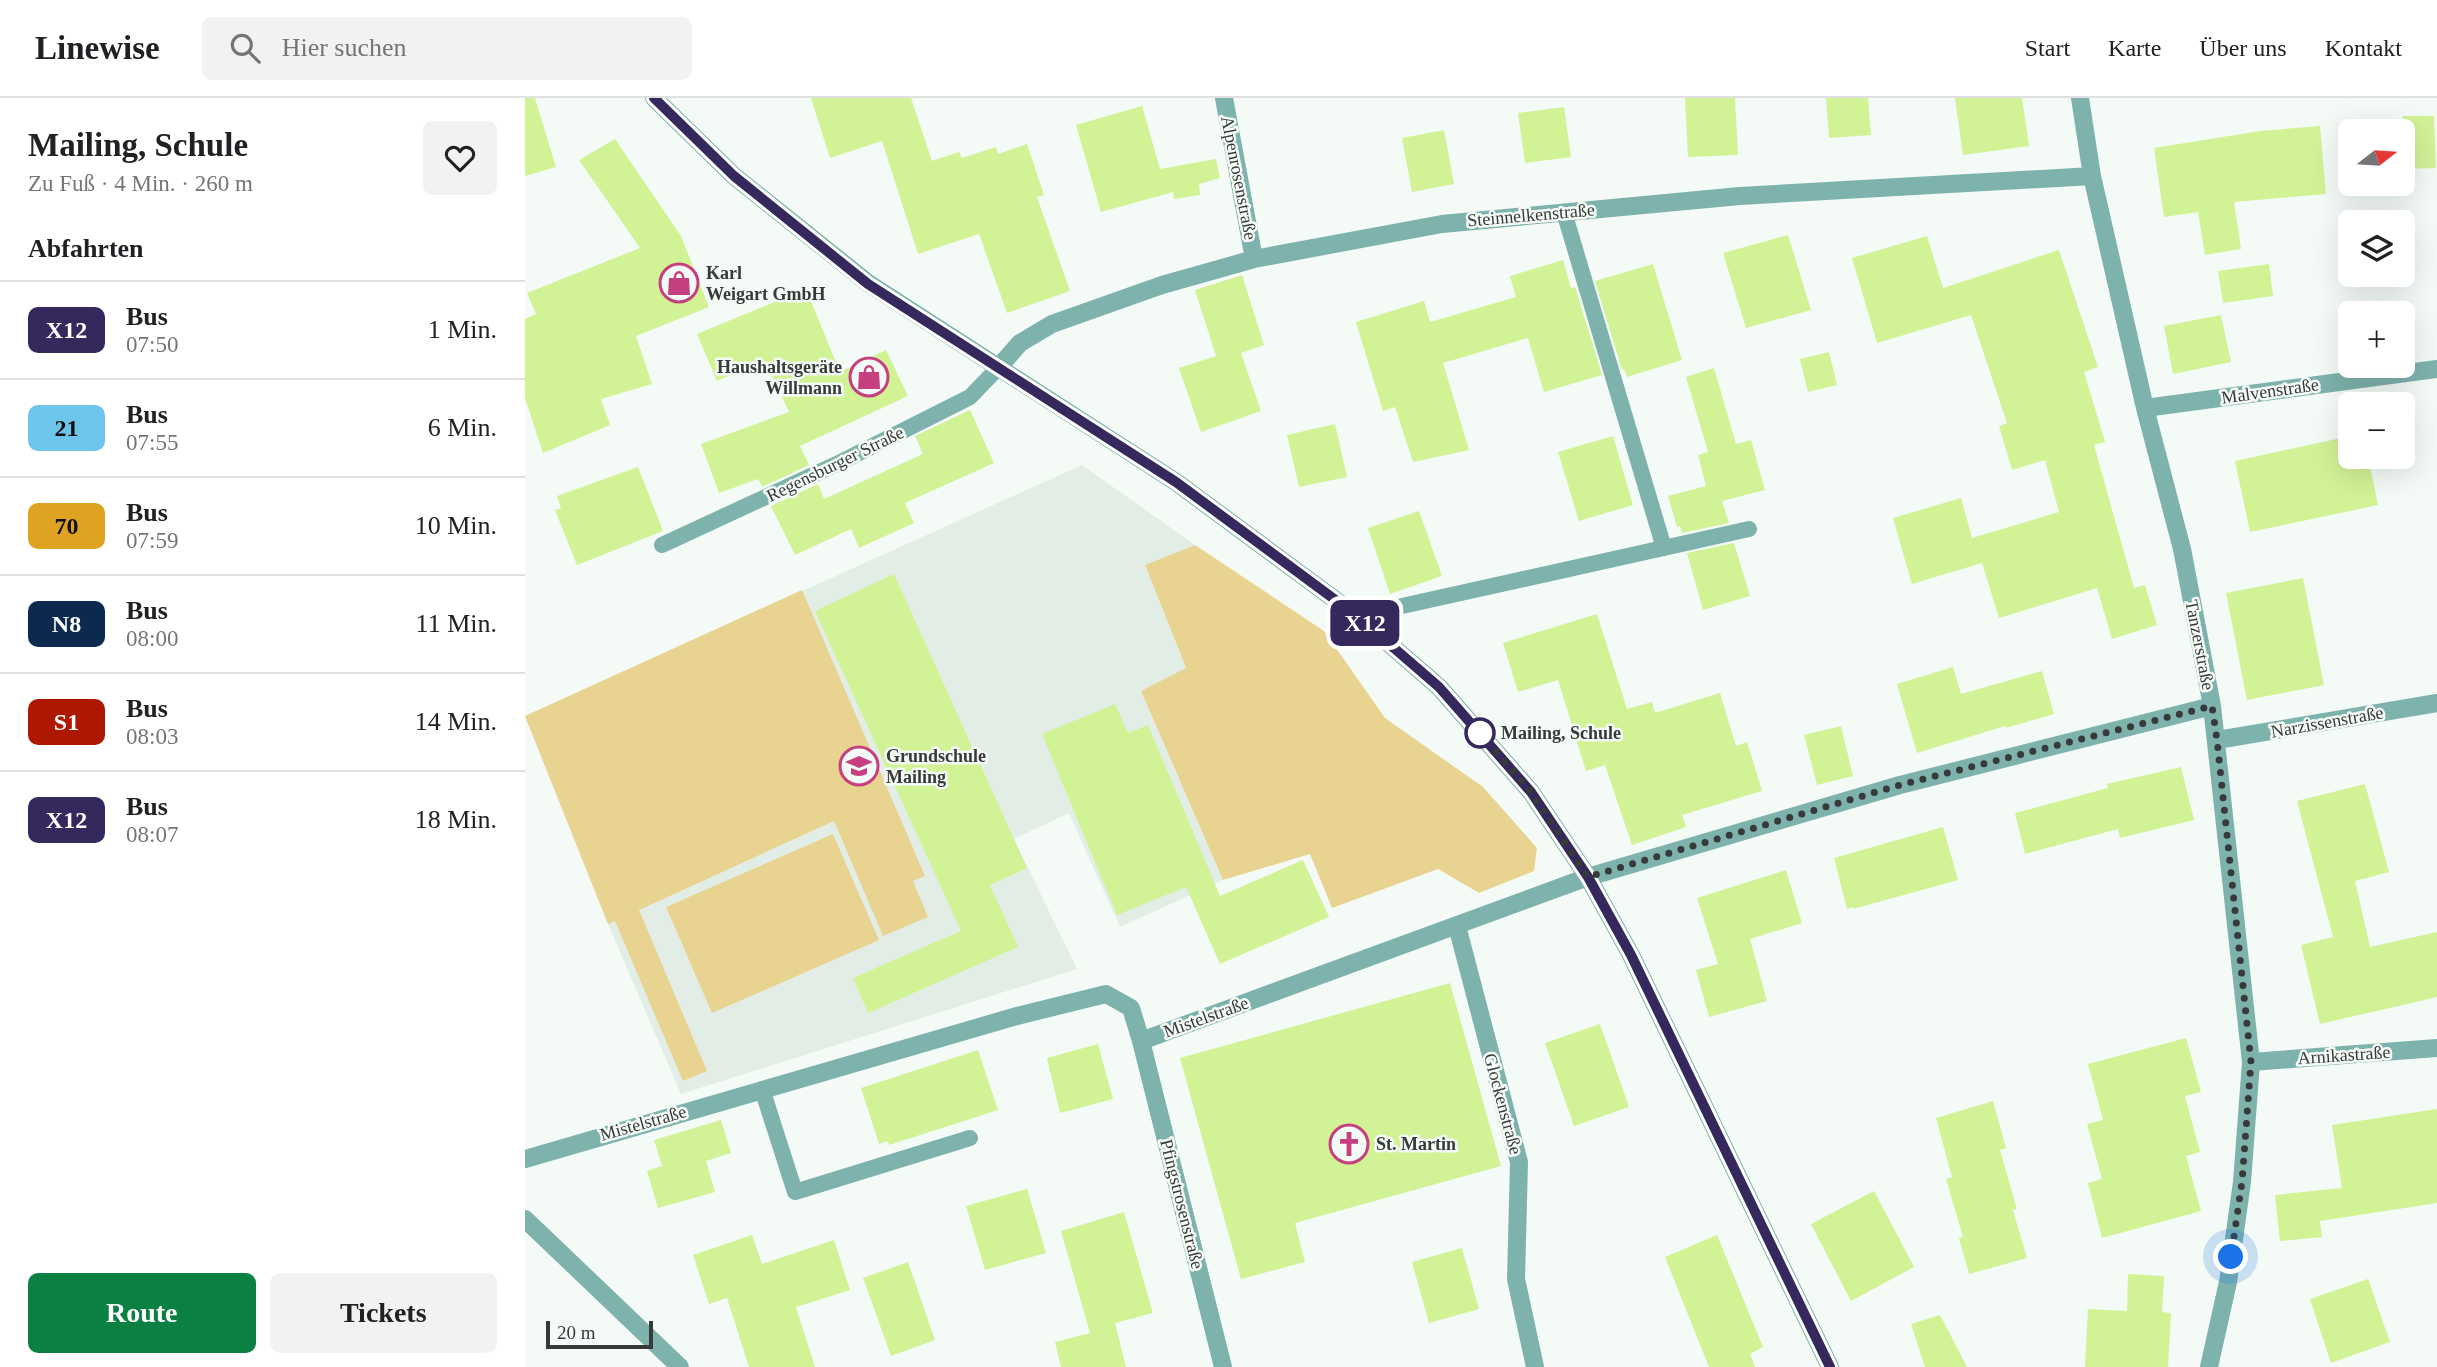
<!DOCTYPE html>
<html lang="de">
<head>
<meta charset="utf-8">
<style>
  body { margin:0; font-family:"Times New Roman",serif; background:#f2f2f2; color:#202124; height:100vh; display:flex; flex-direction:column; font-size:26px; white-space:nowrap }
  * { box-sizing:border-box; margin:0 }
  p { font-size:23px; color:#757577 }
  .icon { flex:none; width:38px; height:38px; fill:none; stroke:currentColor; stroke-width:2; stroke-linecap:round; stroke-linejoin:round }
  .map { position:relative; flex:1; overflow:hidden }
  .side { display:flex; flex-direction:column; background:#fff; width:525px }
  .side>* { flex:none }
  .badge { padding:0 14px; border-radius:10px; font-size:24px; line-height:46px }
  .needle { width:46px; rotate:73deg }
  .fabs { position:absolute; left:1813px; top:21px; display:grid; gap:14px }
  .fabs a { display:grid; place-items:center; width:77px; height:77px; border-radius:10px; background:#fff; box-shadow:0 7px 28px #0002; font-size:35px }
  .scale { position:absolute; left:21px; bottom:18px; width:107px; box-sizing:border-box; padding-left:7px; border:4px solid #373a38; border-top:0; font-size:19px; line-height:24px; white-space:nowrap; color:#373a38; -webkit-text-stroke:5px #f4faf6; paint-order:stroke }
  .you { position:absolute; width:35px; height:35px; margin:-18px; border:5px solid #fff; border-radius:50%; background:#1a73e8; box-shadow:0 0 0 10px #1a73e833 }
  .map>.badge { position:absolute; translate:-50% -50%; box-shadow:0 0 0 4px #fff }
  h2 { padding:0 28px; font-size:26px; line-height:63px }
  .round { display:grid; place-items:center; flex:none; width:74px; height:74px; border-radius:10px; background:#f2f2f2 }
  .headline { display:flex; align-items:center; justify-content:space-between; height:119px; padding:0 28px }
  h1 { font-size:33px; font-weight:600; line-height:52px }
  .cta { display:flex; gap:14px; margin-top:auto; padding:14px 28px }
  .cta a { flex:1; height:80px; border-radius:10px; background:#0b8043; color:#fff; font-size:28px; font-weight:600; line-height:80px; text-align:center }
  .cta a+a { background:#f2f2f2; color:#202124 }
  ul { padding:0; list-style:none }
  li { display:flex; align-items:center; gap:21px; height:98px; padding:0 28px; border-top:2px solid #e0e0e0 }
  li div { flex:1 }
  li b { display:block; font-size:26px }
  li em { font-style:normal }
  li .badge { min-width:77px; font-weight:700; text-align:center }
  header { display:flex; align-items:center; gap:42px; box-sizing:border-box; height:98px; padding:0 35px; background:#fff; border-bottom:2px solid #e0e0e0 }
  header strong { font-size:33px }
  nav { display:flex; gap:38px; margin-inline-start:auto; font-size:24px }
  .search { width:490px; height:63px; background:#f2f2f2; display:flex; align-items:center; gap:18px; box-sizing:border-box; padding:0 24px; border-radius:10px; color:#757577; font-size:26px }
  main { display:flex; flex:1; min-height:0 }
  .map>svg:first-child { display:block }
  .built { fill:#e2eee5 }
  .green { fill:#e9d391 }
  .building { fill:#d2f296 }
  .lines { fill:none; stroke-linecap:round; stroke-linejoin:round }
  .service { stroke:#7eb2ad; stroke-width:16 }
  .minor { stroke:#7eb2ad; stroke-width:18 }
  .tertiary { stroke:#7eb2ad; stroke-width:18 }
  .line-casing { stroke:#fff; stroke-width:16 }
  .line { stroke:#35285d; stroke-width:10 }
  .walk { stroke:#373a38; stroke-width:7; stroke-dasharray:0 12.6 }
  .stop-dot { fill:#fff; stroke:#35285d; stroke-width:3.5 }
  .labels { text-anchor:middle; stroke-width:5; stroke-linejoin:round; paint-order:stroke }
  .street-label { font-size:18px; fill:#373a38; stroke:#f4faf6 }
  .poi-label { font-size:18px; font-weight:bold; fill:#373a38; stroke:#f4faf6; text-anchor:start }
  .stop-label { font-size:18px; font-weight:bold; fill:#373a38; stroke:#f4faf6; text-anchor:start }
</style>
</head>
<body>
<header>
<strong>Linewise</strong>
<div class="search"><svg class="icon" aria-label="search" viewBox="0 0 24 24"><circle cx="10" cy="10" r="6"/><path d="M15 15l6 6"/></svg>Hier suchen</div>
<nav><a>Start</a><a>Karte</a><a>Über uns</a><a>Kontakt</a></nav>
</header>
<main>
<section class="side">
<div class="headline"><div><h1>Mailing, Schule</h1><p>Zu Fuß · 4 Min. · 260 m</p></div><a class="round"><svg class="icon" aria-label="heart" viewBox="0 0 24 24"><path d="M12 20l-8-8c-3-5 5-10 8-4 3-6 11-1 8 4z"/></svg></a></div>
<h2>Abfahrten</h2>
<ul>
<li><span class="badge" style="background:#35285d;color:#fff">X12</span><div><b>Bus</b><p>07:50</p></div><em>1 Min.</em></li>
<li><span class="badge" style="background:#6ec5eb;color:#111">21</span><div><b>Bus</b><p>07:55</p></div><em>6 Min.</em></li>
<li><span class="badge" style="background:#dfa322;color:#111">70</span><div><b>Bus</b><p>07:59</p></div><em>10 Min.</em></li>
<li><span class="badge" style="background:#0c294f;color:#fff">N8</span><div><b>Bus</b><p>08:00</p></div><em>11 Min.</em></li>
<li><span class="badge" style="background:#ae1700;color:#fff">S1</span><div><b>Bus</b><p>08:03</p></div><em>14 Min.</em></li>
<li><span class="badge" style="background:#35285d;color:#fff">X12</span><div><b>Bus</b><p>08:07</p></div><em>18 Min.</em></li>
</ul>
<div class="cta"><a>Route</a><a>Tickets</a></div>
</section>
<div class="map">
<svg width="1912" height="1269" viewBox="0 0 1912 1269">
  <rect width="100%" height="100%" fill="#f4faf6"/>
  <path class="built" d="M 557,367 L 670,447 L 620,467 L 661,571 L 616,593 L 698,782 L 595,829 L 544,715 L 489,741 L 552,871 L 156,996 L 83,826 L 0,618 Z"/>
  <path class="green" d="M 670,447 L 799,533 L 860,620 L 958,689 L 1012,750 L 1009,773 L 954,795 L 913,771 L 807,810 L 785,756 L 698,782 L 616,593 L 661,570 L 620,467 Z
    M 277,492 L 400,778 L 388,783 L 403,819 L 358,838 L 309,723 L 114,812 L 182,973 L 158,983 L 90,823 L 83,826 L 0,618 Z
    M 308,736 L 354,842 L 187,915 L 141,809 Z"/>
  <path class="building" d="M 0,0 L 10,0 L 31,69 L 0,78 Z
    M 286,0 L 386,0 L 407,63 L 434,54 L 437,60 L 471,49 L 473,56 L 502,46 L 519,97 L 512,99 L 545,193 L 482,215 L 454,136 L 393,156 L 357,43 L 305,60 Z
    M 1160,0 L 1210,0 L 1213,57 L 1163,59 Z
    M 1301,0 L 1343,0 L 1346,37 L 1304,40 Z
    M 1430,0 L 1497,0 L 1504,48 L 1438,57 Z
    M 617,8 L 635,71 L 691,61 L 695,80 L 674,86 L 675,97 L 649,101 L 648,94 L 576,114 L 551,27 Z
    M 1039,9 L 1046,59 L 1000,65 L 993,15 Z
    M 1878,18 L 1909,18 L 1911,70 L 1878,71 Z
    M 1795,28 L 1801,96 L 1709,104 L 1716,151 L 1680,157 L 1673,114 L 1639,119 L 1629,50 L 1735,33 Z
    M 919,32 L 929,86 L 887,94 L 877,40 Z
    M 90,41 L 156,138 L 184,209 L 111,238 L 127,286 L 76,301 L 85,327 L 18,355 L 0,300 L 0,221 L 11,216 L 2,195 L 115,150 L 54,62 Z
    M 1263,137 L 1286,212 L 1221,230 L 1198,155 Z
    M 1402,138 L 1418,190 L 1534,152 L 1573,269 L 1559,274 L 1580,344 L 1569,347 L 1609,490 L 1620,487 L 1632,527 L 1587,541 L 1572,490 L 1474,520 L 1457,465 L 1387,486 L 1368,420 L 1436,400 L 1447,440 L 1534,414 L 1520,362 L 1487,372 L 1474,328 L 1482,325 L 1446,217 L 1352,245 L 1327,160 Z
    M 1038,162 L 1046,190 L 1050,189 L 1077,277 L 1019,294 L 1003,240 L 918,265 L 944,352 L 888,364 L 870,309 L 858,313 L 831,224 L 899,203 L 905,224 L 991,199 L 985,178 Z
    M 1128,166 L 1157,262 L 1102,279 L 1099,271 L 1097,272 L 1070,183 Z
    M 1744,166 L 1748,198 L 1698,205 L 1693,173 Z
    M 717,177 L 739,247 L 716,255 L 736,313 L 676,334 L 654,270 L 691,258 L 670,192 Z
    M 281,191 L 315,274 L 361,252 L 383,298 L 275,348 L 284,367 L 237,389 L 233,381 L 194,395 L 176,346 L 264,314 L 240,263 L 192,283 L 172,236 Z
    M 1696,217 L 1706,264 L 1648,276 L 1639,228 Z
    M 1304,254 L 1312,287 L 1283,294 L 1275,261 Z
    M 1189,270 L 1211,346 L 1226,342 L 1240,392 L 1197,403 L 1204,425 L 1157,435 L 1155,428 L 1152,429 L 1143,398 L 1181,388 L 1173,357 L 1183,354 L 1161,279 Z
    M 445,312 L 469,365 L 380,405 L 389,425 L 334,450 L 326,431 L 270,457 L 246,408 L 293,386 L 299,401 L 398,356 L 390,338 Z
    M 810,326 L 822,379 L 774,389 L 762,337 Z
    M 1088,338 L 1108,407 L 1054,423 L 1033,354 Z
    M 1825,338 L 1825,359 L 1843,359 L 1853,407 L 1725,434 L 1710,363 Z
    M 113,369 L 138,433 L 52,467 L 30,412 L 36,410 L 32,398 Z
    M 894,413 L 917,478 L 865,496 L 843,430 Z
    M 1209,445 L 1225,498 L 1178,512 L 1162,455 Z
    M 369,476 L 502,770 L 465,787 L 493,849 L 343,915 L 328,880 L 436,833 L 290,513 Z
    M 1778,480 L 1799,587 L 1722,602 L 1701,495 Z
    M 1072,516 L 1102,611 L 1127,604 L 1130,615 L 1195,595 L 1211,648 L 1222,644 L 1237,693 L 1157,717 L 1161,729 L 1107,747 L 1080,667 L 1061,673 L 1033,582 L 993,594 L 978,545 Z
    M 1428,569 L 1436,596 L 1517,573 L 1529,616 L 1481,630 L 1480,628 L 1392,655 L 1372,586 Z
    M 590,606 L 603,635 L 623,627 L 695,798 L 778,762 L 804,819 L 695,866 L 661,789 L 592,817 L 517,636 Z
    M 1316,628 L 1328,678 L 1292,687 L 1279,637 Z
    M 1656,669 L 1669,722 L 1595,740 L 1593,731 L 1500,756 L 1490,715 L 1583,690 L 1582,686 Z
    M 1840,686 L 1864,774 L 1830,783 L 1845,849 L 1912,834 L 1912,899 L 1795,926 L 1776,847 L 1808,839 L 1772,703 Z
    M 1418,729 L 1433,782 L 1328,811 L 1328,809 L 1322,811 L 1309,760 Z
    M 1261,772 L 1277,825 L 1225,841 L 1242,903 L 1184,919 L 1171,872 L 1193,866 L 1172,800 Z
    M 925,885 L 976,1068 L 770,1125 L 780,1164 L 716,1181 L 655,960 Z
    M 1075,926 L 1104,1009 L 1049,1028 L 1020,945 Z
    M 1661,940 L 1676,994 L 1660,998 L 1675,1054 L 1661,1058 L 1676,1113 L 1577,1140 L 1563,1085 L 1577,1081 L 1562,1026 L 1578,1022 L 1563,966 Z
    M 573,946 L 588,1001 L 535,1015 L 522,960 Z
    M 453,952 L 473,1012 L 364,1047 L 363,1043 L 354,1046 L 336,990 Z
    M 1468,1003 L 1481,1050 L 1475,1052 L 1492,1111 L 1488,1112 L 1502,1160 L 1444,1176 L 1434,1140 L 1438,1139 L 1421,1081 L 1427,1079 L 1411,1020 Z
    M 1912,1011 L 1912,1105 L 1795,1123 L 1797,1139 L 1755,1143 L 1750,1097 L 1817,1090 L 1807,1027 Z
    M 196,1022 L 206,1055 L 181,1063 L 190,1094 L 133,1110 L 122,1073 L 137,1068 L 129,1042 Z
    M 502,1091 L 521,1155 L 460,1172 L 441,1108 Z
    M 1349,1093 L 1389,1169 L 1326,1203 L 1286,1126 Z
    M 599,1114 L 628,1215 L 590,1225 L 601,1269 L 536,1269 L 530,1244 L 565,1235 L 536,1133 Z
    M 227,1137 L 237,1166 L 309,1142 L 325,1192 L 271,1209 L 290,1269 L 224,1269 L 202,1200 L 184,1206 L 168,1157 Z
    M 1192,1137 L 1238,1249 L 1225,1256 L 1230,1269 L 1184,1269 L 1140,1159 Z
    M 937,1150 L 954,1211 L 904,1225 L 887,1164 Z
    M 383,1164 L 410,1242 L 366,1258 L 338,1180 Z
    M 1603,1176 L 1639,1178 L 1637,1214 L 1646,1215 L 1643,1269 L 1560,1269 L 1563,1211 L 1602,1213 Z
    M 1843,1181 L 1865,1244 L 1806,1265 L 1785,1201 Z
    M 1415,1217 L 1442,1269 L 1400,1269 L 1386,1226 Z"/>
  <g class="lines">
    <path class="service" d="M 1039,114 L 1139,450
      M 137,447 L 316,364 L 445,299 L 473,270
      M 832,518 L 1224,431
      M 237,991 L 270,1094 L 445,1040"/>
    <path class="minor" d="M 699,0 L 729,161
      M 1555,0 L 1567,78 L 1620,310 L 1657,451 L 1687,608 L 1726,964 L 1717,1084 L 1703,1184 L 1684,1269
      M 473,270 L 495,245 L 527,226 L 637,187 L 729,161 L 917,126 L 1215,98 L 1567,78
      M 1620,310 L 1912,271
      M 1692,642 L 1912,605
      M 932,828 L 994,1064 L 991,1181 L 1010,1269
      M 616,943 L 698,1269
      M 1726,964 L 1912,950
      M 0,1061 L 492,918 L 581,896 L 606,910 L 616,943 L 1063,779 L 1375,687 L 1687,608
      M 0,1121 L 155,1269"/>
    <path class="tertiary" d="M 129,0 L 209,78 L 343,185 L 651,384 L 832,518 L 914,589 L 1006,694 L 1063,779 L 1106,857 L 1305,1269"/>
  </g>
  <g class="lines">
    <defs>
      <path id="line" d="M 129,0 L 209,78 L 343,186 L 651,384 L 832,518 L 914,589 L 1006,694 L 1063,779 L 1106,857 L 1305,1269"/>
    </defs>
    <use href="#line" class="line-casing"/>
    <use href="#line" class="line"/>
    <path class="walk" d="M 955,635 L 1006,694 L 1063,779 L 1375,687 L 1687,608 L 1692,642 L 1726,964 L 1717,1084 L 1706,1159"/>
  </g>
  <defs>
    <symbol id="shop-ring" viewBox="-11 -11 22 22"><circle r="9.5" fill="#f4faf6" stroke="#c63f7e" stroke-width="1.5"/><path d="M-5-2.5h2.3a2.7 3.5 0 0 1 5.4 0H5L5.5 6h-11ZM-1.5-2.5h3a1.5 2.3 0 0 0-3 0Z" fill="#c63f7e"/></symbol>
    <symbol id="school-ring" viewBox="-11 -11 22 22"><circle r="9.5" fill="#f4faf6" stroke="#c63f7e" stroke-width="1.5"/><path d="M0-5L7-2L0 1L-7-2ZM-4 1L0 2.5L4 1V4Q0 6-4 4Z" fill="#c63f7e"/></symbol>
    <symbol id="church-ring" viewBox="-11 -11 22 22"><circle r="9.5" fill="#f4faf6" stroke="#c63f7e" stroke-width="1.5"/><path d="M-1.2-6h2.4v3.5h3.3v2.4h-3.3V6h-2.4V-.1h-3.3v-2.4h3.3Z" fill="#c63f7e"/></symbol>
  </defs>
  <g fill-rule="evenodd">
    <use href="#shop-ring" x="132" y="163" width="44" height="44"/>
    <use href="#shop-ring" x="322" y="257" width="44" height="44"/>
    <use href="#school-ring" x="312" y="646" width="44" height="44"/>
    <use href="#church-ring" x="802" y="1024" width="44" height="44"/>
  </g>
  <circle class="stop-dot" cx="955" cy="635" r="14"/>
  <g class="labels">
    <g class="street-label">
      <text transform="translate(714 80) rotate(79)" y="6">Alpenrosenstraße</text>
      <text transform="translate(1006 117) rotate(-5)" y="6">Steinnelkenstraße</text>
      <text transform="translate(1745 293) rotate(-8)" y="6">Malvenstraße</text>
      <text transform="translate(310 366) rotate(-26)" y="6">Regensburger Straße</text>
      <text transform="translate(1675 547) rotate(79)" y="6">Tanzerstraße</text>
      <text transform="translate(1802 624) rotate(-10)" y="6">Narzissenstraße</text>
      <text transform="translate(681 919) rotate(-20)" y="6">Mistelstraße</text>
      <text transform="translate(1819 957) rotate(-4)" y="6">Arnikastraße</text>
      <text transform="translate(978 1006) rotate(75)" y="6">Glockenstraße</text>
      <text transform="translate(118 1025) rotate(-16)" y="6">Mistelstraße</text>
      <text transform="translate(657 1106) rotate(76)" y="6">Pfingstrosenstraße</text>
    </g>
    <g class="poi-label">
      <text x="181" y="181">Karl<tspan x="181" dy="21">Weigart GmbH</tspan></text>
      <text x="317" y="275" text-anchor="end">Haushaltsgeräte<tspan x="317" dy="21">Willmann</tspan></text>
      <text x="361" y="664">Grundschule<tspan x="361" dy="21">Mailing</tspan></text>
      <text x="851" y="1052">St. Martin</text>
    </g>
    <g class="stop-label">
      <text x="976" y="641">Mailing, Schule</text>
    </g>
  </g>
</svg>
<div class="fabs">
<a><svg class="needle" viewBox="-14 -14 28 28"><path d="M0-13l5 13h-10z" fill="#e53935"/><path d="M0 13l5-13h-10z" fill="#757577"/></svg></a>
<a><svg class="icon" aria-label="layers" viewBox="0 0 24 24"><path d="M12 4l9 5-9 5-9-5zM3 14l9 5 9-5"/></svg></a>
<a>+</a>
<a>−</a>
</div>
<div class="scale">20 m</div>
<div class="you" style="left:1706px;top:1159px"></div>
<b class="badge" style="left:840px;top:525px;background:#35285d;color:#fff">X12</b>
</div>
</main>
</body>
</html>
